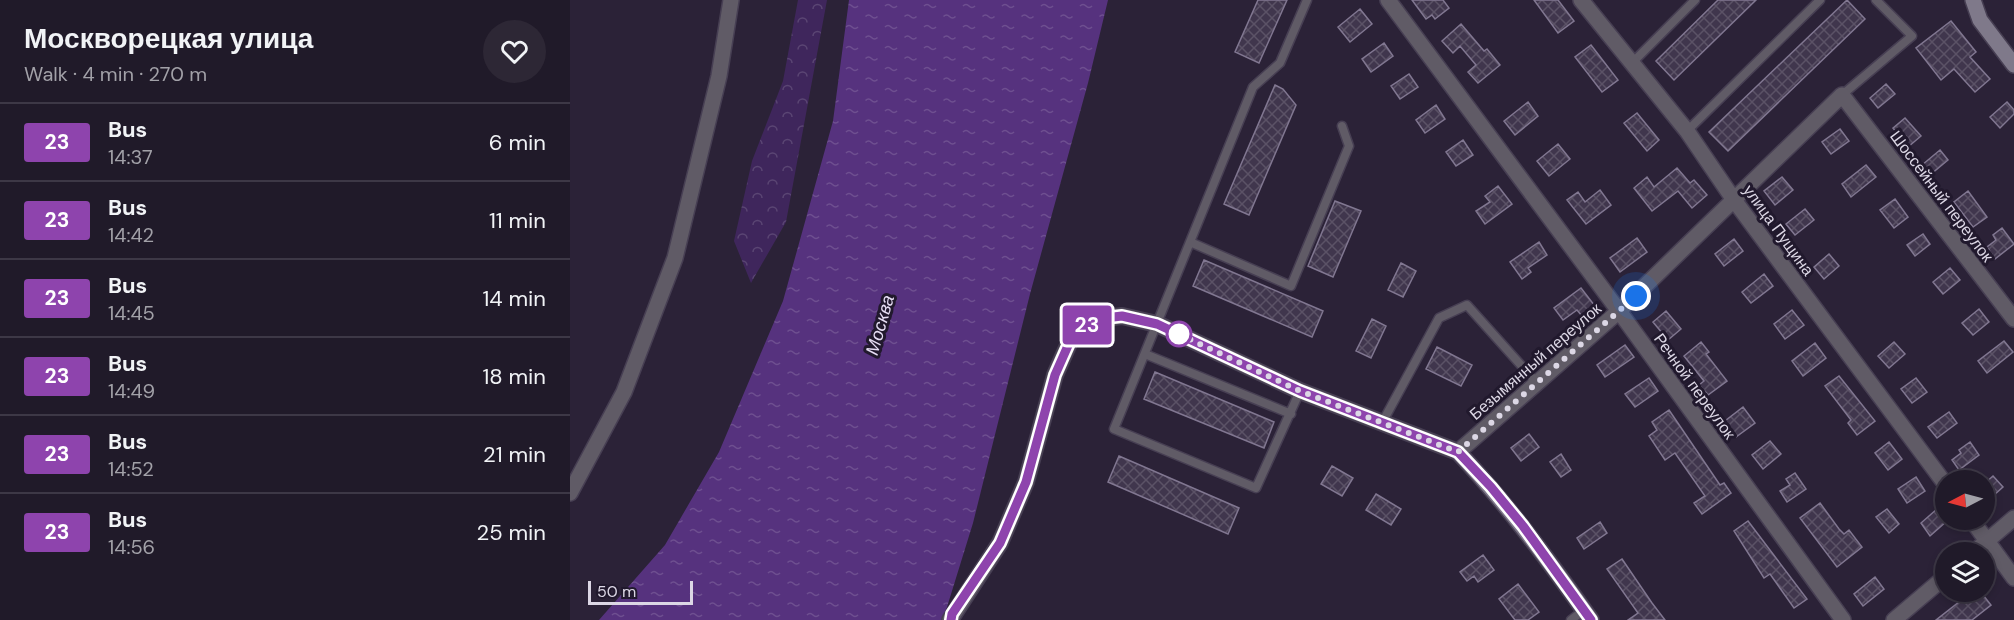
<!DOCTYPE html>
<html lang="en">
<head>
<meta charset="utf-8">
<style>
  body { margin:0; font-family:"DM Sans",sans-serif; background:#2d2735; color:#f1f3f6; height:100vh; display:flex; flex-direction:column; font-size:22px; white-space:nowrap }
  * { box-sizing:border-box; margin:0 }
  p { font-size:20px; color:#a2a1a8 }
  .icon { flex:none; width:33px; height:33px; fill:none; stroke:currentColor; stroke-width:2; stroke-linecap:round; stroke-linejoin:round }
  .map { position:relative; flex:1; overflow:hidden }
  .drawer { display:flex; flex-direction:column; background:#201a29; width:570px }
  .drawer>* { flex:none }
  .badge { padding:0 12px; border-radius:4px; font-size:21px; line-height:39px }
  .needle { width:39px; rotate:264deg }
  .tools { position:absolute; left:1365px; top:470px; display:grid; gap:12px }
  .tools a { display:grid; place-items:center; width:60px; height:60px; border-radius:50%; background:#201a29; box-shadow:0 3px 9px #0003,0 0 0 2px #3d3846; font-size:30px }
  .scale { position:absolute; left:18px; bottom:15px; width:105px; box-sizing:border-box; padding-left:6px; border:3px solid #dcd7e5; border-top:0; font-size:16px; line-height:21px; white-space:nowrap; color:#dcd7e5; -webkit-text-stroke:4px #21192d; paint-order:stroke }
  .you { position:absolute; width:30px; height:30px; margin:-15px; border:4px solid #fff; border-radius:50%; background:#1a73e8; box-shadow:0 0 0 9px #1a73e833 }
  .map>.badge { position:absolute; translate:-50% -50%; box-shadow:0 0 0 3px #fff }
  .round { display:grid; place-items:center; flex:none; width:63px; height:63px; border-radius:32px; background:#2d2735 }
  .head { display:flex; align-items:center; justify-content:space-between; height:102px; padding:0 24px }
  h1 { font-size:28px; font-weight:700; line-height:45px }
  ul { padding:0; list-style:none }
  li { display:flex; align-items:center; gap:18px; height:78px; padding:0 24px; border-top:2px solid #3d3846 }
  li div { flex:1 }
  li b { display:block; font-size:22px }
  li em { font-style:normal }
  li .badge { min-width:66px; font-weight:700; text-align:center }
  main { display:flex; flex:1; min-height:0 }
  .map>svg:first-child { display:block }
  .forest { fill:url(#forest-crowns) }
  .water { fill:url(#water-ripples) }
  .building { fill:url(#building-cross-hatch); stroke:#817791; stroke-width:1.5 }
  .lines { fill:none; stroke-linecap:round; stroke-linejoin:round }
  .lane-casing { stroke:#473f53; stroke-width:11 }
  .street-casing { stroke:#473f53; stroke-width:18 }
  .secondary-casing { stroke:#473f53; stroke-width:18 }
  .lane { stroke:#605b66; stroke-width:8 }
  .street { stroke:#605b66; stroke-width:15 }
  .secondary { stroke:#7f798a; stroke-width:15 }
  .line-casing { stroke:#fff; stroke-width:14 }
  .line { stroke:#8e44ad; stroke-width:9 }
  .walk { stroke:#dcd7e5; stroke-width:6; stroke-dasharray:0 10.8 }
  .stop-dot { fill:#fff; stroke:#8e44ad; stroke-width:3 }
  .labels { text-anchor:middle; stroke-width:6; stroke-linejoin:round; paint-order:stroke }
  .street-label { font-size:16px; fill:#dcd7e5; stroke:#21192d }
  .water-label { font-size:18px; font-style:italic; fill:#e7def5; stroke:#21192d }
</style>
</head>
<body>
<main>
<section class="drawer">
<div class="head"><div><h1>Москворецкая улица</h1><p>Walk · 4 min · 270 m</p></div><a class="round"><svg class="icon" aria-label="heart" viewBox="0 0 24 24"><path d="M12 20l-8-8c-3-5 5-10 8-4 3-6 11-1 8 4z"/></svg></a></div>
<ul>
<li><span class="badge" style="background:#8e44ad;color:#fff">23</span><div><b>Bus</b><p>14:37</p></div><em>6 min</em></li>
<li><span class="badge" style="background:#8e44ad;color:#fff">23</span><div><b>Bus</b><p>14:42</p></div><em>11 min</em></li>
<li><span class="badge" style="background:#8e44ad;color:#fff">23</span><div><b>Bus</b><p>14:45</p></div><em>14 min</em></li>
<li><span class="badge" style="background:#8e44ad;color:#fff">23</span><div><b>Bus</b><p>14:49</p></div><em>18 min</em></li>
<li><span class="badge" style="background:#8e44ad;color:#fff">23</span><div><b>Bus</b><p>14:52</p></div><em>21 min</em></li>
<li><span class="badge" style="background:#8e44ad;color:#fff">23</span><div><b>Bus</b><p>14:56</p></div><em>25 min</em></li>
</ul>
</section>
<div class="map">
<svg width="1444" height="620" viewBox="0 0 1444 620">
  <defs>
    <pattern id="forest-crowns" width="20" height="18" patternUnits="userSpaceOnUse" patternTransform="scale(1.5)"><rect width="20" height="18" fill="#3f265c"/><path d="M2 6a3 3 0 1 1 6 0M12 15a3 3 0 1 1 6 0" fill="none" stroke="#5a4573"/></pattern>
    <pattern id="water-ripples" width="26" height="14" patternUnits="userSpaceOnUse" patternTransform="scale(1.5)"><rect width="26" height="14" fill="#56327e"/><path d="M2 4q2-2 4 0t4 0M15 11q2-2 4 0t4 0" fill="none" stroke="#6e4f90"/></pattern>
    <pattern id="building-cross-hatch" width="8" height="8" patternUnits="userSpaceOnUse" patternTransform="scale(1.5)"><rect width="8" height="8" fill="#40364d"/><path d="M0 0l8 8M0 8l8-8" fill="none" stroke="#5b5266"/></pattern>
  </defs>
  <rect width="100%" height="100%" fill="#2b2237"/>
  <path class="forest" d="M 228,0 L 257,0 L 216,222 L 181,283 L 164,241 L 182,161 L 213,81 Z"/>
  <path class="water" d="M 279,0 L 538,0 L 518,83 L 460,294 L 403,523 L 373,620 L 29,620 L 95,545 L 149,452 L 213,301 L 263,121 Z"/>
  <path class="building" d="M 688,0 L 717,0 L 689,63 L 665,52 Z
    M 842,0 L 873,0 L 879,8 L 865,19 L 862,15 L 856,19 Z
    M 964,0 L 988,0 L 1004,21 L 988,33 Z
    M 1148,0 L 1186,0 L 1104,80 L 1086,61 Z
    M 1277,0 L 1295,19 L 1158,151 L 1139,132 Z
    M 790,9 L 802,24 L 780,42 L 768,27 Z
    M 1381,21 L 1406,52 L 1400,57 L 1420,79 L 1405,92 L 1384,69 L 1371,80 L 1346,48 Z
    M 891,24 L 914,51 L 917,49 L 930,65 L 908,83 L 898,72 L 906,65 L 890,46 L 883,53 L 872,41 Z
    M 814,43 L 823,56 L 801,72 L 792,59 Z
    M 1021,45 L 1048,80 L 1032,92 L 1005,57 Z
    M 839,74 L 848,87 L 830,99 L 821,86 Z
    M 1316,84 L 1325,94 L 1308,108 L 1300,98 Z
    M 705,85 L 713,89 L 726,105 L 679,215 L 654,204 Z
    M 958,102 L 968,116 L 945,135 L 934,121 Z
    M 1437,102 L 1444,110 L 1444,114 L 1430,128 L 1420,117 Z
    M 866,105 L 875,119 L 855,133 L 846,120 Z
    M 1067,113 L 1089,140 L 1077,151 L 1054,123 Z
    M 1335,118 L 1351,136 L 1338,147 L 1323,128 Z
    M 1270,129 L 1279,141 L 1261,154 L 1252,142 Z
    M 893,140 L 903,155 L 886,166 L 876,152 Z
    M 988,144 L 1000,159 L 979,176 L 967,161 Z
    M 1370,150 L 1378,160 L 1360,175 L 1352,165 Z
    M 1296,165 L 1306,177 L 1281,197 L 1272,184 Z
    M 1107,168 L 1120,183 L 1124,180 L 1137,195 L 1122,208 L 1108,191 L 1082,211 L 1064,188 L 1077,177 L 1084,187 Z
    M 1212,177 L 1223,190 L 1205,205 L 1194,191 Z
    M 928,186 L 942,204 L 915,224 L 906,211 L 920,202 L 915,196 Z
    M 1030,190 L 1041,205 L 1016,224 L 997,200 L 1008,192 L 1015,202 Z
    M 1398,191 L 1417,217 L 1403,227 L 1384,202 Z
    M 1325,199 L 1338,217 L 1324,228 L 1310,210 Z
    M 765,201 L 791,211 L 763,277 L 738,266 Z
    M 1235,209 L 1244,220 L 1225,235 L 1216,224 Z
    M 1432,228 L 1444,244 L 1425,259 L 1417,247 L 1426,240 L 1423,235 Z
    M 1353,234 L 1360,244 L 1345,256 L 1337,245 Z
    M 1067,238 L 1077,252 L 1050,272 L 1040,258 Z
    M 1164,239 L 1173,251 L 1154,266 L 1145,254 Z
    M 969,242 L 977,255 L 958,268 L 961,272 L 952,279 L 940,262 Z
    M 1259,254 L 1269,266 L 1254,279 L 1244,267 Z
    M 634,260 L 753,311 L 742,337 L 623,286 Z
    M 831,263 L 846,271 L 833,297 L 818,290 Z
    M 1380,268 L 1390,280 L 1373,294 L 1363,282 Z
    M 1194,274 L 1203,286 L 1181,303 L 1172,292 Z
    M 1011,288 L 1025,306 L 1012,316 L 1007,310 L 993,320 L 984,308 Z
    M 1409,309 L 1419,322 L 1403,335 L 1392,323 Z
    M 1222,310 L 1234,325 L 1215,339 L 1204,324 Z
    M 1096,311 L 1111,329 L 1098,340 L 1083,322 Z
    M 802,319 L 816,326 L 801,358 L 786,351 Z
    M 1434,341 L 1443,352 L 1417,373 L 1408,361 Z
    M 1131,342 L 1139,352 L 1136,354 L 1157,381 L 1138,395 L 1129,385 L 1134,381 L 1114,356 Z
    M 1324,342 L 1335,354 L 1319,368 L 1308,356 Z
    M 1245,343 L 1256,358 L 1233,376 L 1222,361 Z
    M 1055,345 L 1064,357 L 1035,377 L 1027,365 Z
    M 867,347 L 902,365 L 891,386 L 856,369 Z
    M 585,372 L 704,422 L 694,448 L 574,399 Z
    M 1269,376 L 1305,421 L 1287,435 L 1278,423 L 1281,420 L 1255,386 Z
    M 1079,378 L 1088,391 L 1065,407 L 1055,394 Z
    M 1346,378 L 1357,392 L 1342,403 L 1331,389 Z
    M 1173,407 L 1185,423 L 1166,437 L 1155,421 Z
    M 1099,410 L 1150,485 L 1154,483 L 1161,493 L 1132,514 L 1124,503 L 1135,496 L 1105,453 L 1095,460 L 1079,436 L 1087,430 L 1082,422 Z
    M 1379,412 L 1387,423 L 1367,438 L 1358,427 Z
    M 959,434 L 969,447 L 951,461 L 941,448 Z
    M 1200,441 L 1211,454 L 1193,469 L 1182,455 Z
    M 1319,442 L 1332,459 L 1318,470 L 1305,453 Z
    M 1400,442 L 1409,455 L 1389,470 L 1382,460 L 1391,453 L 1389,450 Z
    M 991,454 L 1001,470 L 991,477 L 980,462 Z
    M 549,456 L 669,508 L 658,534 L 538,482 Z
    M 762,466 L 783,478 L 772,496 L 751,484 Z
    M 1225,473 L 1236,489 L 1217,502 L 1210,491 L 1220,485 L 1216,479 Z
    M 1423,476 L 1433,487 L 1414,504 L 1414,484 Z
    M 1346,477 L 1355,491 L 1337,503 L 1328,489 Z
    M 806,494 L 831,509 L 821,525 L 796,510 Z
    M 1250,503 L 1269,529 L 1274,534 L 1279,530 L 1292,547 L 1267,567 L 1230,518 Z
    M 1317,509 L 1329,524 L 1319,533 L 1306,517 Z
    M 1367,509 L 1377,521 L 1360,536 L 1351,523 Z
    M 1178,521 L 1237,599 L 1224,608 L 1200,574 L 1194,578 L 1164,531 Z
    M 1030,522 L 1037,533 L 1014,549 L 1007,538 Z
    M 913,555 L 924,570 L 908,582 L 904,576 L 897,581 L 890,572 Z
    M 1052,559 L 1082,603 L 1095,620 L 1058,620 L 1068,613 L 1037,569 Z
    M 1305,577 L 1314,589 L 1293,606 L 1284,594 Z
    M 948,584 L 969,612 L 958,620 L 945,620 L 929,599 Z
    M 1403,591 L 1410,591 L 1421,605 L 1402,620 L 1366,620 Z"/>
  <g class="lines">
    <defs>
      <path id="lane" d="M 1062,63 L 1125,0
        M 1272,95 L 1342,36 L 1306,0
        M 1117,131 L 1250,0
        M 620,242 L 721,286 L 779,146 L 772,126
        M 575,354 L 721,414
        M 730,391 L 686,488 L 544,429 L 683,87 L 710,63 L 737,0
        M 812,423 L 869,318 L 897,305 L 967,383
        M 1001,620 L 1014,610"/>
      <path id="street" d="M 818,0 L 1049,311 L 1273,620
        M 1011,0 L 1117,131 L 1164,200 L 1376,485
        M 0,493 L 54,392 L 105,258 L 149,76 L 161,0
        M 1401,519 L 1444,578
        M 1404,552 L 1444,518
        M 380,620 L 430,543 L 456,482 L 485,375 L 504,332 L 526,319 L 552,316 L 587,324 L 730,391 L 888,452 L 1049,311 L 1272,95 L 1444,319
        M 1324,620 L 1376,576"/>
      <path id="secondary" d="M 1403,0 L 1410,20 L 1444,65
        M 888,452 C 937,504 979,561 1021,620"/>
    </defs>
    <use href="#lane" class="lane-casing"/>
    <use href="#street" class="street-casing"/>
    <use href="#secondary" class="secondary-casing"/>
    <use href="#lane" class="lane"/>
    <use href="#street" class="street"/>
    <use href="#secondary" class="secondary"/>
  </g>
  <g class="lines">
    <defs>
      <path id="line" d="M 381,620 L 382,614 L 430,543 L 456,482 L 485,375 L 504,332 L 526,319 L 552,316 L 587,324 L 730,391 L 888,452 L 921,487 L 953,526 L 1021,620"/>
    </defs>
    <use href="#line" class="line-casing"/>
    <use href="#line" class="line"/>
    <path class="walk" d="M 609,334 L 600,330 L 730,391 L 888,452 L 1066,296"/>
  </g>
  <circle class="stop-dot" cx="609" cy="334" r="12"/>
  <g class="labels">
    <g class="street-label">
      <text transform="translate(1372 196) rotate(53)" y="6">Шоссейный переулок</text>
      <text transform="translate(1209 230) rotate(54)" y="6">улица Пущина</text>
      <text transform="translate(965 361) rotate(-41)" y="6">Безымянный переулок</text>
      <text transform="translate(1125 386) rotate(54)" y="6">Речной переулок</text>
    </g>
    <g class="water-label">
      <text transform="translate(310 325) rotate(-74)" y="6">Москва</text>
    </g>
  </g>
</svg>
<div class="tools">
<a><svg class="needle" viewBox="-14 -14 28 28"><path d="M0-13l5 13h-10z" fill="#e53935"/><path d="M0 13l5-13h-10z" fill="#a2a1a8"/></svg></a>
<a><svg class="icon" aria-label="layers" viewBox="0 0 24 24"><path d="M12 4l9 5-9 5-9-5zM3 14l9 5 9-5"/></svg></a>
</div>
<div class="scale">50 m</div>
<div class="you" style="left:1066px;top:296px"></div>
<b class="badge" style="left:517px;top:325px;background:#8e44ad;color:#fff">23</b>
</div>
</main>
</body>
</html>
